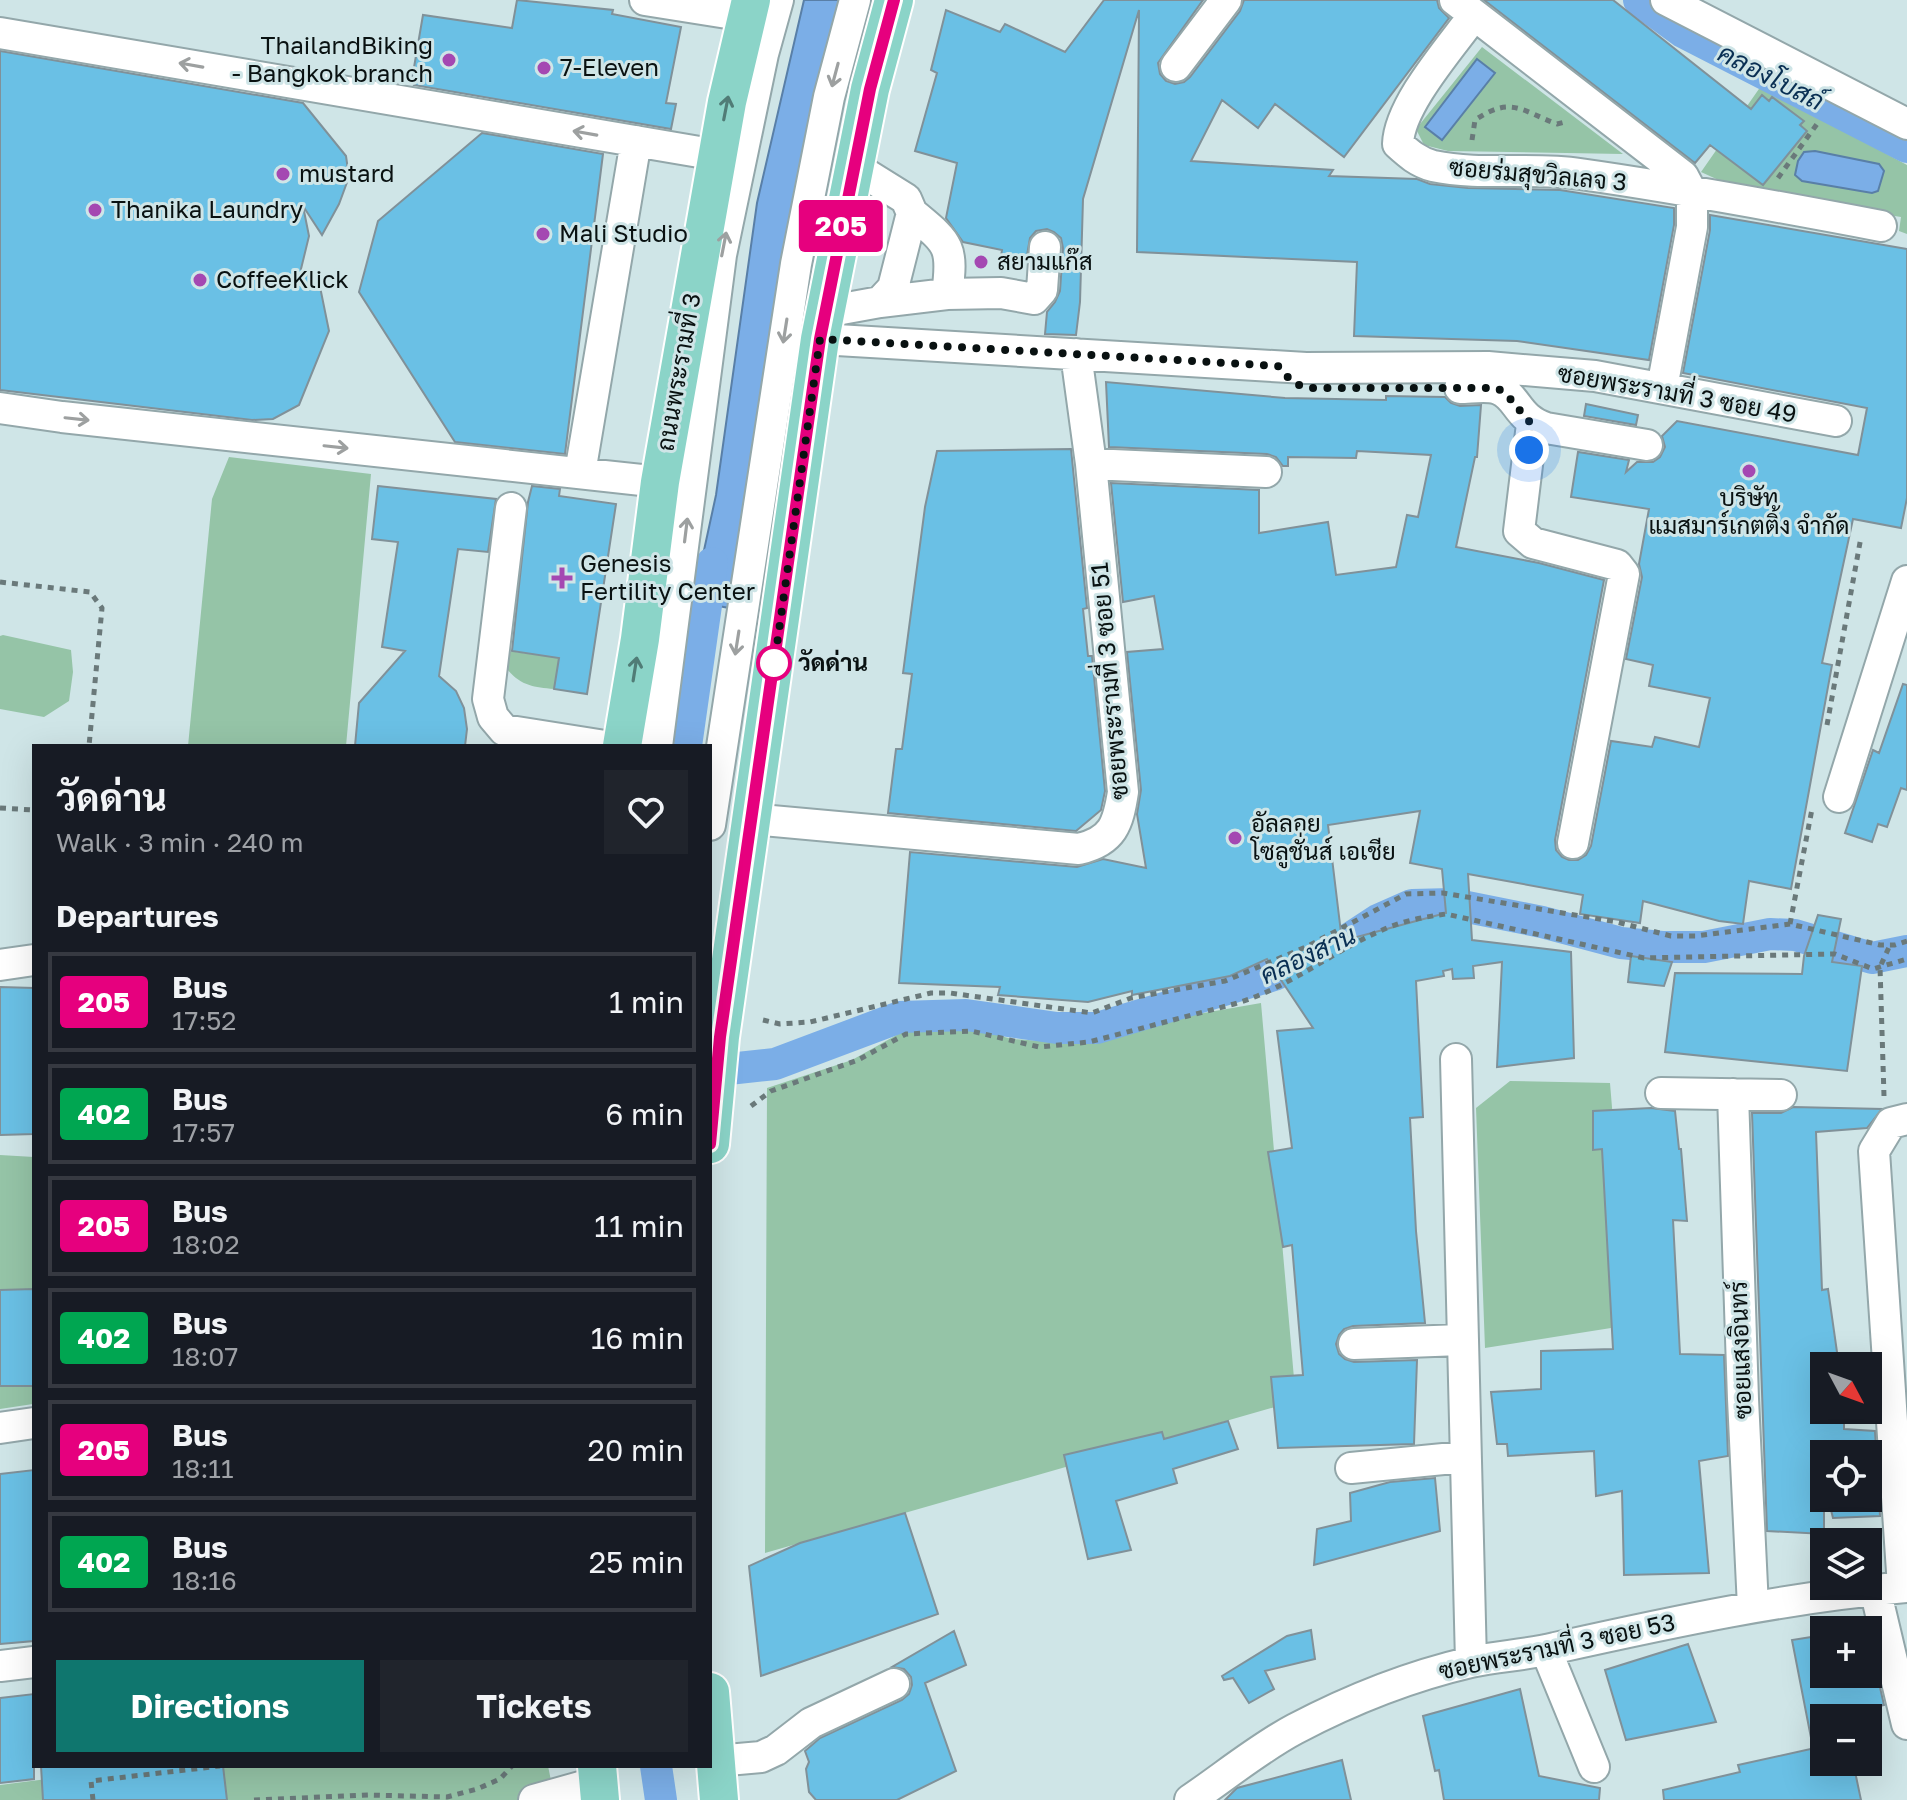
<!DOCTYPE html>
<html lang="en">
<head>
<meta charset="utf-8">
<style>
  body { margin:0; font-family:"Golos Text",Sarabun,sans-serif; background:#20242c; color:#f1f3f6; height:100vh; display:flex; flex-direction:column; font-size:30px; white-space:nowrap }
  * { box-sizing:border-box; margin:0 }
  p { font-size:26px; color:#9ea1a6 }
  .icon { flex:none; width:44px; height:44px; fill:none; stroke:currentColor; stroke-width:2; stroke-linecap:round; stroke-linejoin:round }
  .map { position:relative; flex:1; overflow:hidden }
  .panel { position:absolute; left:32px; top:744px; width:680px; height:1024px; display:flex; flex-direction:column; background:#171b24; border-radius:0px; box-shadow:0 8px 32px #0002 }
  .panel>* { flex:none }
  .badge { padding:0 16px; border-radius:6px; font-size:28px; line-height:52px }
  .needle { width:52px; rotate:131deg }
  .buttons { position:absolute; left:1810px; top:1352px; display:grid; gap:16px }
  .buttons a { display:grid; place-items:center; width:72px; height:72px; border-radius:0px; background:#171b24; box-shadow:0 8px 32px #0002; font-size:40px }
  .you { position:absolute; width:40px; height:40px; margin:-20px; border:6px solid #fff; border-radius:50%; background:#1a73e8; box-shadow:0 0 0 12px #1a73e833 }
  .map>.badge { position:absolute; translate:-50% -50%; box-shadow:0 0 0 4px #fff }
  h2 { padding:0 24px; font-size:30px; line-height:72px }
  .round { display:grid; place-items:center; flex:none; width:84px; height:84px; border-radius:0px; background:#20242c }
  .overview { display:flex; align-items:center; justify-content:space-between; height:136px; padding:0 24px }
  h1 { font-size:38px; font-weight:700; line-height:60px }
  .primary-button { display:flex; gap:16px; margin-top:auto; padding:16px 24px }
  .primary-button a { flex:1; height:92px; border-radius:0px; background:#0f766e; color:#fff; font-size:32px; font-weight:700; line-height:92px; text-align:center }
  .primary-button a+a { background:#20242c; color:#f1f3f6 }
  ul { padding:0; list-style:none }
  li { display:flex; align-items:center; gap:24px; height:100px; margin:0 16px 12px; padding:0 8px; border:4px solid #363941; border-radius:0px }
  li div { flex:1 }
  li b { display:block; font-size:30px }
  li em { font-style:normal }
  li .badge { min-width:88px; font-weight:700; text-align:center }
  .map>svg:first-child { display:block }
  .green { fill:#95c4a7 }
  .water { fill:#7baee7; stroke:#597fa7; stroke-width:2 }
  .lines { fill:none; stroke-linecap:round; stroke-linejoin:round }
  .canal { stroke:#7baee7; stroke-width:32 }
  .building { fill:#6ac0e5; stroke:#809199; stroke-width:2; fill-rule:evenodd }
  .minor-casing { stroke:#93a7aa; stroke-width:34 }
  .major-casing { stroke:#fff; stroke-width:42 }
  .path { stroke:#6a797a; stroke-width:5; stroke-dasharray:6 6; stroke-linecap:butt }
  .minor { stroke:#fff; stroke-width:30 }
  .major { stroke:#8bd4c8; stroke-width:38 }
  .oneway { stroke:#9da0a0 }
  .oneway2 { stroke:#507c76 }
  .line-casing { stroke:#fff; stroke-width:18 }
  .line { stroke:#e6007e; stroke-width:12 }
  .walk { stroke:#091111; stroke-width:8; stroke-dasharray:0 14.4 }
  .poi-dot { fill:#a448b2; stroke:#cfe5e7; stroke-width:3 }
  .stop-dot { fill:#fff; stroke:#e6007e; stroke-width:4 }
  .labels { text-anchor:middle; stroke-width:6; stroke-linejoin:round; paint-order:stroke }
  .poi-label { font-size:24px; fill:#091111; stroke:#cfe5e7; text-anchor:start }
  .street-label { font-size:24px; fill:#091111; stroke:#cfe5e7 }
  .stop-label { font-size:24px; font-weight:bold; fill:#091111; stroke:#cfe5e7; text-anchor:start }
  .water-label { font-size:26px; font-style:italic; fill:#092f53; stroke:#cfe5e7 }
</style>
</head>
<body>
<div class="map">
<svg width="1907" height="1800" viewBox="0 0 1907 1800">
  <rect width="100%" height="100%" fill="#cfe5e7"/>
  <path class="green" d="M 1482,47 L 1623,154 L 1448,151 L 1424,145 L 1416,129 Z
    M 1761,86 L 1907,165 L 1907,234 L 1899,231 L 1901,217 L 1747,193 L 1701,172 Z
    M 229,457 L 371,474 L 346,746 L 188,746 L 212,499 Z
    M 3,635 L 71,650 L 73,672 L 69,701 L 44,717 L 0,709 L 0,636 Z
    M 508,651 L 559,658 L 554,689 C 534,687 521,686 507,669 Z
    M 1261,1003 L 1296,1401 L 765,1553 L 767,1088 L 852,1060 L 902,1032 L 971,1028 L 1012,1039 L 1073,1043 L 1175,1018 Z
    M 1510,1081 L 1610,1083 L 1630,1325 L 1485,1348 L 1476,1108 Z
    M 0,1155 L 34,1157 L 33,1404 L 0,1409 Z
    M 149,1766 L 548,1766 L 555,1800 L 0,1800 L 0,1785 Z"/>
  <path class="water" d="M 804,0 L 839,0 L 814,109 L 729,608 L 693,601 L 716,495 L 757,203 Z
    M 1477,59 L 1495,73 L 1442,140 L 1425,127 Z
    M 1815,151 L 1879,164 L 1884,171 L 1878,191 L 1872,193 L 1802,181 L 1795,175 L 1798,161 L 1804,152 Z"/>
  <g class="lines">
    <path class="canal" d="M 1639,0 L 1683,32 L 1907,147
      M 686,746 L 712,563
      M 710,1071 L 775,1064 L 900,1017 L 966,1015 L 1057,1028 L 1097,1028 L 1274,975 L 1346,941 L 1378,920 L 1412,905 L 1452,904 L 1542,922 L 1621,943 L 1662,947 L 1704,947 L 1770,934 L 1795,935 L 1872,958 L 1907,951
      M 656,1766 L 661,1800"/>
  </g>
  <path class="building" d="M 517,0 L 613,10 L 612,14 L 681,27 L 666,103 L 676,104 L 671,129 L 414,85 L 416,80 L 412,79 L 423,15 L 512,28 Z
    M 1104,0 L 1203,0 L 1158,63 L 1160,74 L 1166,81 L 1175,84 L 1184,82 L 1190,77 L 1240,11 L 1244,0 L 1437,0 L 1439,8 L 1449,18 L 1344,157 L 1275,104 L 1258,128 L 1222,100 L 1191,161 L 1333,170 L 1329,176 L 1417,179 L 1430,184 L 1468,188 L 1560,190 L 1674,208 L 1674,225 L 1649,360 L 1517,341 L 1354,336 L 1357,262 L 1137,252 L 1139,10 L 1083,199 L 1080,302 L 1076,335 L 1045,334 L 1047,312 L 1055,302 L 1060,291 L 1063,248 L 1061,238 L 1054,232 L 1047,229 L 1036,231 L 1030,238 L 1026,261 L 1001,256 L 1002,250 L 963,242 L 946,218 L 957,163 L 915,151 L 937,73 L 931,70 L 946,10 L 1000,32 L 1005,24 L 1065,52 Z
    M 1484,0 L 1613,0 L 1751,109 L 1762,95 L 1769,101 L 1772,97 L 1804,121 L 1800,125 L 1807,131 L 1763,185 L 1710,145 L 1695,163 Z
    M 0,51 L 303,103 L 346,156 L 349,177 L 339,204 L 322,235 L 303,206 L 309,236 L 301,269 L 310,278 L 317,272 L 329,331 L 299,405 L 273,419 L 252,420 L 0,390 Z
    M 482,133 L 603,154 L 565,454 L 455,442 L 359,292 L 378,221 Z
    M 1710,215 L 1907,249 L 1907,498 L 1901,528 L 1853,519 L 1822,663 L 1832,665 L 1791,889 L 1749,881 L 1743,924 L 1719,921 L 1643,901 L 1640,923 L 1580,914 L 1583,895 L 1468,874 L 1472,940 L 1571,952 L 1574,1058 L 1497,1067 L 1502,962 L 1473,966 L 1474,978 L 1453,979 L 1452,969 L 1443,971 L 1444,976 L 1416,981 L 1423,1117 L 1410,1118 L 1416,1231 L 1425,1323 L 1353,1326 L 1344,1329 L 1339,1335 L 1336,1344 L 1339,1354 L 1345,1359 L 1354,1362 L 1417,1360 L 1414,1444 L 1278,1448 L 1271,1377 L 1303,1375 L 1292,1245 L 1283,1247 L 1268,1152 L 1292,1148 L 1277,1031 L 1313,1028 L 1267,959 L 1230,976 L 1132,995 L 1132,991 L 1088,1002 L 998,995 L 1000,987 L 899,983 L 910,852 L 1077,867 L 1103,859 L 1146,868 L 1137,814 L 1141,790 L 1127,652 L 1163,649 L 1154,596 L 1123,602 L 1111,483 L 1259,490 L 1259,533 L 1328,522 L 1336,575 L 1396,567 L 1407,515 L 1418,517 L 1431,455 L 1357,451 L 1356,458 L 1288,457 L 1288,466 L 1283,466 L 1276,457 L 1267,454 L 1109,447 L 1106,382 L 1285,398 L 1386,400 L 1386,396 L 1445,397 L 1451,403 L 1460,406 L 1481,405 L 1477,457 L 1475,457 L 1456,547 L 1539,563 L 1604,580 L 1555,840 L 1556,850 L 1562,857 L 1569,860 L 1578,860 L 1586,855 L 1591,846 L 1611,741 L 1652,747 L 1655,737 L 1699,747 L 1710,698 L 1649,686 L 1653,665 L 1626,659 L 1642,577 L 1639,564 L 1649,509 L 1571,497 L 1578,452 L 1629,460 L 1626,472 L 1637,462 L 1653,462 L 1660,457 L 1665,447 L 1662,436 L 1677,421 L 1858,455 L 1867,408 L 1683,373 L 1710,230 ZM 1420,811 L 1410,863 L 1442,869 L 1446,913 L 1342,941 L 1328,825 Z
    M 1586,404 L 1638,415 L 1636,425 L 1584,416 Z
    M 1071,449 L 1087,608 L 1083,609 L 1088,656 L 1092,656 L 1105,791 L 1101,810 L 1076,831 L 888,813 L 896,749 L 902,749 L 912,674 L 903,673 L 925,507 L 937,451 Z
    M 378,486 L 496,499 L 488,552 L 458,549 L 439,676 L 456,691 L 464,708 L 467,729 L 465,746 L 355,746 L 359,703 L 405,651 L 382,647 L 398,542 L 372,539 Z
    M 532,486 L 560,489 L 559,496 L 616,504 L 587,694 L 554,689 L 559,658 L 512,651 L 528,502 Z
    M 1903,684 L 1907,685 L 1907,790 L 1901,788 L 1887,827 L 1878,824 L 1872,842 L 1845,833 L 1873,750 L 1879,753 Z
    M 1818,915 L 1841,919 L 1832,962 L 1862,966 L 1847,1071 L 1665,1052 L 1675,973 L 1802,974 L 1804,956 Z
    M 1631,956 L 1672,962 L 1664,986 L 1628,982 Z
    M 0,987 L 34,988 L 34,1134 L 0,1135 Z
    M 1793,1107 L 1882,1109 L 1867,1128 L 1816,1132 L 1822,1290 L 1828,1289 L 1839,1366 L 1824,1366 L 1824,1410 L 1844,1410 L 1844,1429 L 1875,1431 L 1880,1516 L 1833,1518 L 1828,1498 L 1868,1498 L 1868,1454 L 1824,1454 L 1824,1534 L 1767,1531 L 1752,1113 L 1781,1113 Z
    M 1651,1108 L 1675,1111 L 1679,1149 L 1681,1149 L 1687,1221 L 1673,1220 L 1680,1354 L 1724,1355 L 1728,1456 L 1699,1461 L 1709,1573 L 1624,1575 L 1622,1491 L 1596,1496 L 1594,1451 L 1508,1456 L 1507,1444 L 1497,1444 L 1491,1392 L 1541,1389 L 1541,1351 L 1613,1349 L 1602,1149 L 1593,1150 L 1593,1111 Z
    M 34,1289 L 34,1386 L 0,1386 L 0,1290 Z
    M 1228,1421 L 1238,1449 L 1173,1469 L 1177,1483 L 1116,1501 L 1131,1550 L 1088,1559 L 1064,1455 L 1162,1432 L 1164,1439 Z
    M 34,1470 L 34,1641 L 0,1644 L 0,1474 Z
    M 1435,1478 L 1440,1531 L 1314,1565 L 1317,1529 L 1351,1521 L 1350,1493 L 1390,1482 Z
    M 905,1513 L 938,1614 L 761,1676 L 749,1566 L 800,1543 Z
    M 1311,1630 L 1315,1659 L 1265,1671 L 1274,1689 L 1249,1703 L 1233,1678 L 1224,1680 L 1222,1676 L 1287,1636 Z
    M 954,1631 L 966,1665 L 925,1683 L 956,1771 L 897,1800 L 816,1800 L 809,1792 L 806,1769 L 809,1762 L 805,1751 L 820,1738 L 902,1700 L 909,1694 L 912,1685 L 911,1677 L 904,1669 L 892,1667 Z
    M 1824,1635 L 1824,1674 L 1877,1674 L 1884,1705 L 1824,1718 L 1824,1742 L 1812,1743 L 1792,1640 Z
    M 1688,1644 L 1716,1722 L 1626,1740 L 1605,1670 Z
    M 1520,1689 L 1539,1776 L 1600,1788 L 1599,1800 L 1444,1800 L 1439,1770 L 1435,1771 L 1423,1716 Z
    M 34,1694 L 34,1779 L 0,1783 L 0,1698 Z
    M 1824,1746 L 1824,1762 L 1853,1762 L 1861,1800 L 1664,1800 L 1663,1790 L 1740,1772 L 1738,1765 Z
    M 1342,1760 L 1351,1800 L 1225,1800 L 1237,1788 Z
    M 41,1766 L 223,1766 L 227,1800 L 43,1800 Z"/>
  <g class="lines">
    <defs>
      <path id="minor" d="M 645,0 L 746,16
        M 1455,0 L 1683,176 L 1692,193 L 1692,227 L 1662,388
        M 1666,0 L 1907,124
        M 1474,15 C 1451,47 1399,105 1398,144 C 1409,154 1418,162 1433,166 C 1481,176 1532,167 1580,174 C 1680,188 1781,207 1881,226
        M 0,33 L 717,155
        M 1176,66 L 1226,0
        M 947,294 L 1001,293 L 1034,299 L 1042,290 L 1045,247
        M 880,302 L 947,294 C 954,245 948,243 912,213
        M 825,312 L 880,302 L 893,288 L 912,213 L 906,199 L 853,166
        M 820,339 L 1306,368 L 1488,367 L 1595,376 L 1836,421
        M 1460,388 C 1471,388 1488,385 1498,389 C 1518,396 1516,418 1546,428 L 1647,445
        M 0,408 L 62,417 L 660,482
        M 1532,424 L 1519,531 L 1533,543 L 1617,565 L 1624,574 L 1573,843
        M 1091,464 L 1266,472
        M 580,473 L 636,141
        M 511,508 L 488,699 L 493,717 L 504,730 L 605,746
        M 657,746 L 721,255 L 763,54 L 778,0
        M 1839,797 L 1907,581
        M 751,819 L 1079,849 C 1113,841 1118,824 1123,792 L 1091,464 L 1076,354
        M 710,825 L 796,264 L 829,97 L 855,0
        M 0,965 L 34,960
        M 1456,1059 L 1471,1662
        M 1661,1093 L 1781,1095
        M 1733,1094 L 1743,1399 L 1753,1607
        M 1354,1344 L 1461,1340
        M 0,1428 L 34,1423
        M 1351,1468 L 1464,1457
        M 1903,1587 L 1874,1151 L 1891,1123 L 1907,1119
        M 1875,1589 L 1907,1724
        M 1546,1650 L 1594,1767
        M 0,1666 L 34,1662
        M 716,1761 L 761,1757 L 776,1750 L 811,1723 L 894,1684
        M 534,1800 L 598,1782
        M 1190,1800 C 1224,1777 1259,1748 1295,1729 C 1350,1700 1411,1676 1471,1662 C 1499,1656 1527,1655 1555,1648 C 1672,1622 1788,1597 1907,1587"/>
      <path id="major" d="M 622,746 L 640,639 L 660,482 L 727,102 L 751,0
        M 710,1144 L 720,1037 L 820,339 L 870,89 L 894,0
        M 710,1692 L 719,1800
        M 597,1766 L 600,1800"/>
    </defs>
    <use href="#minor" class="minor-casing"/>
    <use href="#major" class="major-casing"/>
    <path class="path" d="M 1472,140 L 1475,120 C 1511,96 1520,110 1557,124 L 1565,122
      M 1778,178 L 1817,124
      M 0,582 L 90,592 L 102,608 L 89,746
      M 1827,725 L 1861,537
      M 0,808 L 34,810
      M 1790,924 L 1812,809
      M 763,1020 L 780,1024 L 810,1022 L 931,993 L 950,993 L 1092,1013 L 1131,998 L 1225,981 L 1306,947 L 1406,894 L 1443,893 L 1617,922 L 1671,936 L 1696,936 L 1790,924 L 1880,945 L 1895,945 L 1907,941
      M 1884,1096 L 1880,967 L 1890,945
      M 751,1106 L 771,1091 L 858,1060 L 906,1034 L 971,1031 L 1039,1047 L 1089,1042 L 1234,1004 C 1287,989 1330,953 1380,931 C 1401,921 1424,917 1446,914 L 1644,958 L 1835,954 L 1873,969 L 1907,959
      M 93,1800 L 91,1781 L 220,1766
      M 254,1800 L 368,1795 L 447,1797 L 477,1789 L 500,1779 L 512,1766"/>
    <use href="#minor" class="minor"/>
    <use href="#major" class="major"/>
  </g>
  <defs><path id="oneway-shaft" d="M-6 0H5M1.5-3L5.5 0L1.5 3" fill="none" stroke-width="1.6" stroke-linecap="round" stroke-linejoin="round" transform="scale(2)"/></defs>
  <g class="oneway">
    <use href="#oneway-shaft" transform="translate(191 65) rotate(-170)"/>
    <use href="#oneway-shaft" transform="translate(835 75) rotate(105)"/>
    <use href="#oneway-shaft" transform="translate(585 133) rotate(-170)"/>
    <use href="#oneway-shaft" transform="translate(724 244) rotate(-79)"/>
    <use href="#oneway-shaft" transform="translate(785 331) rotate(99)"/>
    <use href="#oneway-shaft" transform="translate(77 419) rotate(6)"/>
    <use href="#oneway-shaft" transform="translate(336 447) rotate(6)"/>
    <use href="#oneway-shaft" transform="translate(686 530) rotate(-83)"/>
    <use href="#oneway-shaft" transform="translate(737 643) rotate(99)"/>
  </g>
  <g class="oneway2">
    <use href="#oneway-shaft" transform="translate(726 108) rotate(-79)"/>
    <use href="#oneway-shaft" transform="translate(635 669) rotate(-81)"/>
  </g>
  <g class="lines">
    <defs>
      <path id="line" d="M 710,1144 L 720,1037 L 820,339 L 870,89 L 894,0"/>
    </defs>
    <use href="#line" class="line-casing"/>
    <use href="#line" class="line"/>
    <path class="walk" d="M 774,663 L 773,673 L 820,339 L 1278,366 L 1293,383 L 1309,388 L 1497,388 C 1513,398 1519,412 1532,424 L 1529,450"/>
  </g>
  <g class="poi-dot">
    <circle cx="449" cy="60" r="8"/>
    <circle cx="544" cy="68" r="8"/>
    <circle cx="283" cy="174" r="8"/>
    <circle cx="95" cy="210" r="8"/>
    <circle cx="543" cy="234" r="8"/>
    <circle cx="981" cy="262" r="8"/>
    <circle cx="200" cy="280" r="8"/>
    <circle cx="1749" cy="471" r="8"/>
    <path d="M558 566h8v8h8v8h-8v8h-8v-8h-8v-8h8z"/>
    <circle cx="1235" cy="838" r="8"/>
  </g>
  <circle class="stop-dot" cx="774" cy="663" r="16"/>
  <g class="labels">
    <g class="poi-label">
      <text x="433" y="54" text-anchor="end">ThailandBiking<tspan x="433" dy="28">- Bangkok branch</tspan></text>
      <text x="560" y="76">7-Eleven</text>
      <text x="299" y="182">mustard</text>
      <text x="111" y="218">Thanika Laundry</text>
      <text x="559" y="242">Mali Studio</text>
      <text x="997" y="270">สยามแก๊ส</text>
      <text x="216" y="288">CoffeeKlick</text>
      <text x="1749" y="506" text-anchor="middle">บริษัท<tspan x="1749" dy="28">แมสมาร์เกตติ้ง จำกัด</tspan></text>
      <text x="580" y="572">Genesis<tspan x="580" dy="28">Fertility Center</tspan></text>
      <text x="1251" y="832">อัลลอย<tspan x="1251" dy="28">โซลูชั่นส์ เอเชีย</tspan></text>
    </g>
    <g class="street-label">
      <text transform="translate(1538 175) rotate(5)" y="8">ซอยร่มสุขวิลเลจ 3</text>
      <text transform="translate(679 372) rotate(-80)" y="8">ถนนพระรามที่ 3</text>
      <text transform="translate(1677 394) rotate(10)" y="8">ซอยพระรามที่ 3 ซอย 49</text>
      <text transform="translate(1110 681) rotate(-95)" y="8">ซอยพระรามที่ 3 ซอย 51</text>
      <text transform="translate(1741 1350) rotate(-92)" y="8">ซอยแสงอินทร์</text>
      <text transform="translate(1557 1647) rotate(-12)" y="8">ซอยพระรามที่ 3 ซอย 53</text>
    </g>
    <g class="stop-label">
      <text x="798" y="671">วัดด่าน</text>
    </g>
    <g class="water-label">
      <text transform="translate(1771 77) rotate(27)" y="9">คลองโบสถ์</text>
      <text transform="translate(1308 955) rotate(-25)" y="9">คลองสาน</text>
    </g>
  </g>
</svg>
<div class="buttons">
<a><svg class="needle" viewBox="-14 -14 28 28"><path d="M0-13l5 13h-10z" fill="#e53935"/><path d="M0 13l5-13h-10z" fill="#9ea1a6"/></svg></a>
<a><svg class="icon" aria-label="locate" viewBox="0 0 24 24"><circle cx="12" cy="12" r="6"/><path d="M12 2v4M12 18v4M2 12h4M18 12h4"/></svg></a>
<a><svg class="icon" aria-label="layers" viewBox="0 0 24 24"><path d="M12 4l9 5-9 5-9-5zM3 14l9 5 9-5"/></svg></a>
<a>+</a>
<a>−</a>
</div>
<div class="you" style="left:1529px;top:450px"></div>
<b class="badge" style="left:841px;top:226px;background:#e6007e;color:#fff">205</b>
<section class="panel">
<div class="overview"><div><h1>วัดด่าน</h1><p>Walk · 3 min · 240 m</p></div><a class="round"><svg class="icon" aria-label="heart" viewBox="0 0 24 24"><path d="M12 20l-8-8c-3-5 5-10 8-4 3-6 11-1 8 4z"/></svg></a></div>
<h2>Departures</h2>
<ul>
<li><span class="badge" style="background:#e6007e;color:#fff">205</span><div><b>Bus</b><p>17:52</p></div><em>1 min</em></li>
<li><span class="badge" style="background:#00a651;color:#fff">402</span><div><b>Bus</b><p>17:57</p></div><em>6 min</em></li>
<li><span class="badge" style="background:#e6007e;color:#fff">205</span><div><b>Bus</b><p>18:02</p></div><em>11 min</em></li>
<li><span class="badge" style="background:#00a651;color:#fff">402</span><div><b>Bus</b><p>18:07</p></div><em>16 min</em></li>
<li><span class="badge" style="background:#e6007e;color:#fff">205</span><div><b>Bus</b><p>18:11</p></div><em>20 min</em></li>
<li><span class="badge" style="background:#00a651;color:#fff">402</span><div><b>Bus</b><p>18:16</p></div><em>25 min</em></li>
</ul>
<div class="primary-button"><a>Directions</a><a>Tickets</a></div>
</section>
</div>
</body>
</html>
